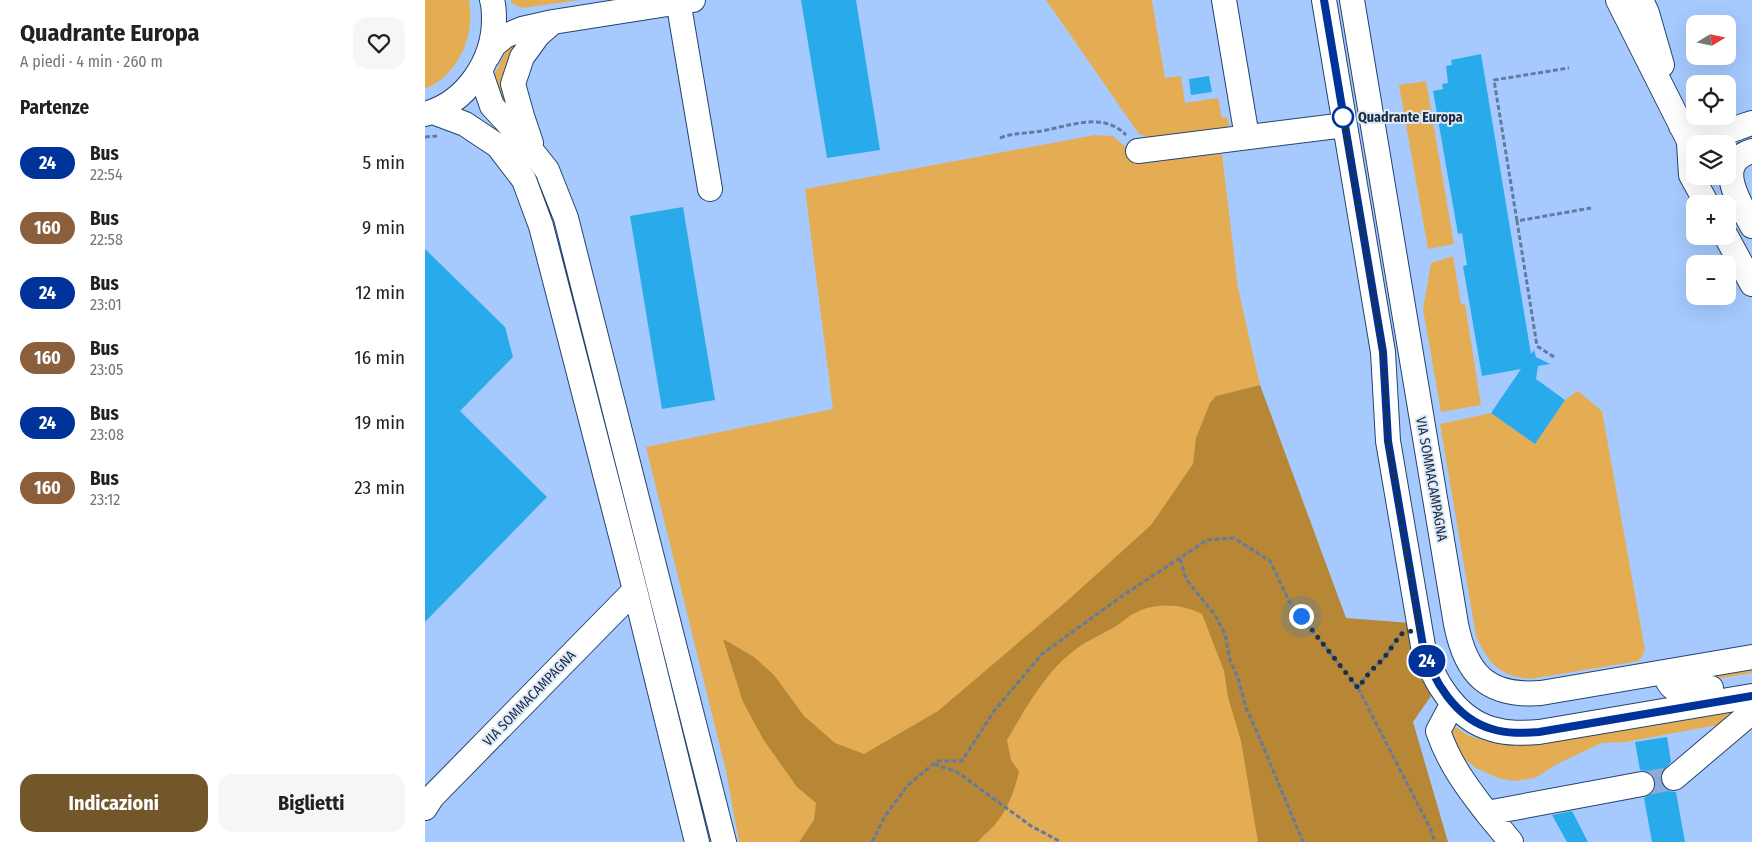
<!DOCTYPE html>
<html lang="it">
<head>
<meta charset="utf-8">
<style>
  body { margin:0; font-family:"Fira Sans Condensed",sans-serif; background:#f6f6f6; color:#222; height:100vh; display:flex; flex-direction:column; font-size:19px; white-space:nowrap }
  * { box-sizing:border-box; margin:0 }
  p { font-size:16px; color:#767676 }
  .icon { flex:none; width:28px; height:28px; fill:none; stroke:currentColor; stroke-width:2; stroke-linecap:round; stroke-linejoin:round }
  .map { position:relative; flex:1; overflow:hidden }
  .details { display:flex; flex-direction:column; background:#fff; width:425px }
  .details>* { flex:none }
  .badge { padding:0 10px; border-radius:16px; font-size:18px; line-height:32px }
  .needle { width:32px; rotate:80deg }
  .fabs { position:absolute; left:1261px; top:15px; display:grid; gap:10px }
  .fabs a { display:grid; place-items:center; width:50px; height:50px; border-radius:10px; background:#fff; box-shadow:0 5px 20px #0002; font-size:25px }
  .you { position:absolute; width:25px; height:25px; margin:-12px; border:4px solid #fff; border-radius:50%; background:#1a73e8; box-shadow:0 0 0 8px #1a73e833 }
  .map>.badge { position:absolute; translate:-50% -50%; box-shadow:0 0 0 2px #fff }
  h2 { padding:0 20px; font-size:19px; line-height:45px }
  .round { display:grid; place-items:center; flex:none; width:52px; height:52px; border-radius:15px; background:#f6f6f6 }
  .headline { display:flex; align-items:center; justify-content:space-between; height:85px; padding:0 20px }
  h1 { font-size:24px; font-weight:700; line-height:38px }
  .cta { display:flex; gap:10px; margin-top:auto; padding:10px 20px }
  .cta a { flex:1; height:58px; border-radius:15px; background:#73562a; color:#fff; font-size:20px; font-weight:700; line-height:58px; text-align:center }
  .cta a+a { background:#f6f6f6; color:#222 }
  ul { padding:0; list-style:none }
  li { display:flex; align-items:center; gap:15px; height:65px; padding:0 20px }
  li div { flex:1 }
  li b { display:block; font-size:19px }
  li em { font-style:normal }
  li .badge { min-width:55px; font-weight:700; text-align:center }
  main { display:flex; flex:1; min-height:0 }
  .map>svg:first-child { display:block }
  .green { fill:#e5ad53 }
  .forest { fill:#b78735 }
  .building { fill:#29aaeb }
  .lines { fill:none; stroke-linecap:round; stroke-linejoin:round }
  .minor-tunnel { stroke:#8babd9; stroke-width:24; stroke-dasharray:24 12; stroke-linecap:butt }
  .minor-casing { stroke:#25446f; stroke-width:26 }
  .path { stroke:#627b9f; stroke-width:3; stroke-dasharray:5 2.5; stroke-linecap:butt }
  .minor { stroke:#fff; stroke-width:24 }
  .line-casing { stroke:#fff; stroke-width:11 }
  .line { stroke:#039; stroke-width:8 }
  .walk { stroke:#202f43; stroke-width:5; stroke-dasharray:0 9 }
  .stop-dot { fill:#fff; stroke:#039; stroke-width:2.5 }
  .labels { text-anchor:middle; stroke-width:4; stroke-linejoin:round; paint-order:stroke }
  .stop-label { font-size:14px; font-weight:bold; fill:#202f43; stroke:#deeafa; text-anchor:start }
  .street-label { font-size:14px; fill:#202f43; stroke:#deeafa }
</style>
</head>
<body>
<main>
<section class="details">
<div class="headline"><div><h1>Quadrante Europa</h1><p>A piedi · 4 min · 260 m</p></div><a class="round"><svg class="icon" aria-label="heart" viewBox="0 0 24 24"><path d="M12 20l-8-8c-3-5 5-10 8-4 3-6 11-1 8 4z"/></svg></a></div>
<h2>Partenze</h2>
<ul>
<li><span class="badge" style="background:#039;color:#fff">24</span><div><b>Bus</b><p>22:54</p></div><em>5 min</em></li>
<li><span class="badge" style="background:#8b5e3c;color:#fff">160</span><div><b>Bus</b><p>22:58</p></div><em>9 min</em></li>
<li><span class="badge" style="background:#039;color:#fff">24</span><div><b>Bus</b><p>23:01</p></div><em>12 min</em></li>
<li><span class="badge" style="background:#8b5e3c;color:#fff">160</span><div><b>Bus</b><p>23:05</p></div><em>16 min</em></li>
<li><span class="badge" style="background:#039;color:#fff">24</span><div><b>Bus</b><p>23:08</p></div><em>19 min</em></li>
<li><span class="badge" style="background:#8b5e3c;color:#fff">160</span><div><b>Bus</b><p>23:12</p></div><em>23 min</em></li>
</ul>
<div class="cta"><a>Indicazioni</a><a>Biglietti</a></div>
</section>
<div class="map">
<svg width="1327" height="842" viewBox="0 0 1327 842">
  <rect width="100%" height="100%" fill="#a6cafe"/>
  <path class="green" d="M 0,0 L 44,0 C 49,29 40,59 17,79 C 12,83 6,86 0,89 Z
    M 86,0 L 155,0 L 97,8 L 86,3 Z
    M 621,0 L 727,0 L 740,78 L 756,76 L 760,103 L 793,98 L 797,118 L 802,117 L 805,129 L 726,138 L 714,134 Z
    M 96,37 L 86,105 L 79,108 L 69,76 L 84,44 Z
    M 1001,81 L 1029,244 L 1003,249 L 974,85 Z
    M 670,135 L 688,136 L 717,162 L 797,154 L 813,288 L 835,385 L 791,396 L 1003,842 L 314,842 L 301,771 L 221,447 L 408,409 L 380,189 Z
    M 1028,256 L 1036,304 L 1040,304 L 1056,405 L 1016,412 L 998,309 L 1006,263 Z
    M 1153,391 L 1177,411 L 1220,650 L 1214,661 L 1105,679 C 1073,675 1064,664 1051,636 L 1015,424 L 1066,413 L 1110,444 L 1140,400 Z
    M 1327,665 L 1327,673 L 1273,682 L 1271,674 Z
    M 1311,710 L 1297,724 L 1201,742 L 1177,743 L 1132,764 L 1110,778 L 1090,781 L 1073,778 L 1051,768 L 1032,753 L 1023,733 L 1025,728 C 1034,726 1036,732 1043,735 C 1059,742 1077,744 1094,745 Z"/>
  <path class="forest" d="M 835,385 L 921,618 L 986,623 L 990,652 L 1006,696 L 988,722 L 1023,842 L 833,842 L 816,741 L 803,697 L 799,671 L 777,614 C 757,604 731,602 710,613 C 703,616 698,622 691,626 C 678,634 663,640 651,649 C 620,672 601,708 582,740 L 586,760 L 594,771 C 590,789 584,807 572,822 C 567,829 559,834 553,842 L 374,842 L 389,820 L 391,803 L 372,787 L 338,739 L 318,702 L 298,639 L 329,657 L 349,675 L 379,716 L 410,743 L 439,754 L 513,711 L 641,602 L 726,525 L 768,464 L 771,438 L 785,403 L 791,396 Z"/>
  <path class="building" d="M 376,0 L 431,0 L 455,150 L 402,158 Z
    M 1056,54 L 1106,354 L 1109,350 L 1111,357 L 1125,364 L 1113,366 L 1111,379 L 1140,400 L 1110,444 L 1066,413 L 1096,369 L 1057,376 L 1038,266 L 1042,265 L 1037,233 L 1033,234 L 1008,91 L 1018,89 L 1017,84 L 1023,83 L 1021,66 L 1027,65 L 1026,60 Z
    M 784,76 L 787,92 L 766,95 L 764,79 Z
    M 258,207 L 290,400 L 237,409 L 205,216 Z
    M 0,249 L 80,327 L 88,357 L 35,411 L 122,497 L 0,622 Z
    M 1242,737 L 1246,762 L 1236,773 L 1236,781 L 1238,786 L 1244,791 L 1251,792 L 1260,842 L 1227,842 L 1219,798 L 1226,794 L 1230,788 L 1231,782 L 1227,775 L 1221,771 L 1215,770 L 1210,742 Z
    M 1147,811 L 1163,842 L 1142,842 L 1127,815 Z"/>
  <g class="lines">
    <path class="minor-tunnel" d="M 1217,784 L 1249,778"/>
    <defs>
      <path id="minor" d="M 253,0 L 285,189
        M 799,0 L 822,137
        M 899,0 L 958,352 L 963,441 L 998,646 C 1007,680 1031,719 1067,729 C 1083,734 1099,733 1114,732 L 1327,696
        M 927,0 L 1031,624 C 1041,675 1063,697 1116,693 L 1327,657
        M 1193,0 L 1270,153
        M 1216,0 L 1222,13 L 1237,65
        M 63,56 L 69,45 L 80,36 L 97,29 L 128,22 L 268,0
        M 55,71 L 67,106 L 94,135 L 122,170 L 141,218 L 299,842
        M 8,112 L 40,124 L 73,146 L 99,180 L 116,226 L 210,590 L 272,842
        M 0,114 C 41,103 69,61 69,19 C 69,13 69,6 67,0
        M 1256,126 C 1277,147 1303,130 1327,123
        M 106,143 L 97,116 L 88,84 L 97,57 L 113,35 L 128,22
        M 1264,143 L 1266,175 L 1282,204
        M 713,151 L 920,125
        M 1327,151 C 1287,163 1315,203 1327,226
        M 1301,236 L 1327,284
        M 1240,672 C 1245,699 1266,691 1286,688
        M 1028,703 L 1013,731 C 1024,763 1041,786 1062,813 L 1217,784
        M 1249,778 L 1327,712
        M 0,808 L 7,797 L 210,590
        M 1062,813 L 1086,842"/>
    </defs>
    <use href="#minor" class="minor-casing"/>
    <path class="path" d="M 0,137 L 12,136
      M 575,138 C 588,133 595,134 609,132 C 639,129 676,109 701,135
      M 1092,221 L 1069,80 L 1144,68
      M 1129,357 L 1112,346 L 1092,221 L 1166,208
      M 755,559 L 761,579 L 790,615 L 800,634 L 805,660 L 813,678 L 821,708 L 832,732 L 878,842
      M 933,688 L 1005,828 L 1010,842
      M 509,764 L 532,772 L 606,826 L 636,842
      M 447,842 L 460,816 L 483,785 L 512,761 L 537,761 L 569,711 L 617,654 L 697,596 L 782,540 L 809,538 L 845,561 L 865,603 L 933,688 L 943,673 L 959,658 L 975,634"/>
    <use href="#minor" class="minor"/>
  </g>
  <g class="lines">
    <defs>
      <path id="line" d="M 899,0 L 958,352 L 963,441 L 998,646 C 1007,680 1031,719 1067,729 C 1083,734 1099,733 1114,732 L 1327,696"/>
    </defs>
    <use href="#line" class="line-casing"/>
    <use href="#line" class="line"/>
    <path class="walk" d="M 876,616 L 933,688 L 944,673 L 959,658 L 976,634 L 994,629 L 963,441 L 958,352 L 918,117"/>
  </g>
  <circle class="stop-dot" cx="918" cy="117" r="10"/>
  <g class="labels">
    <g class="stop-label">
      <text x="933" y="122">Quadrante Europa</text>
    </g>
    <g class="street-label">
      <text transform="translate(1007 479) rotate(80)" y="5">VIA SOMMACAMPAGNA</text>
      <text transform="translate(104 698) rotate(-46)" y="5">VIA SOMMACAMPAGNA</text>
    </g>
  </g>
</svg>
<div class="fabs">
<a><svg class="needle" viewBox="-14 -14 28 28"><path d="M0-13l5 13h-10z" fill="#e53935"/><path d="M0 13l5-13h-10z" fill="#767676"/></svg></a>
<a><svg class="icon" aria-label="locate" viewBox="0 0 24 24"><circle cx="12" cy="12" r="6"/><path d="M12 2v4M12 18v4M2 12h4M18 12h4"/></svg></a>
<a><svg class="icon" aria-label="layers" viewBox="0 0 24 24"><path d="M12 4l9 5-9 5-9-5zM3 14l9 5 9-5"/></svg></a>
<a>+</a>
<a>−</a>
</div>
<div class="you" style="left:876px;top:616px"></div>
<b class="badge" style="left:1002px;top:661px;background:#039;color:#fff">24</b>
</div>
</main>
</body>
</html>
